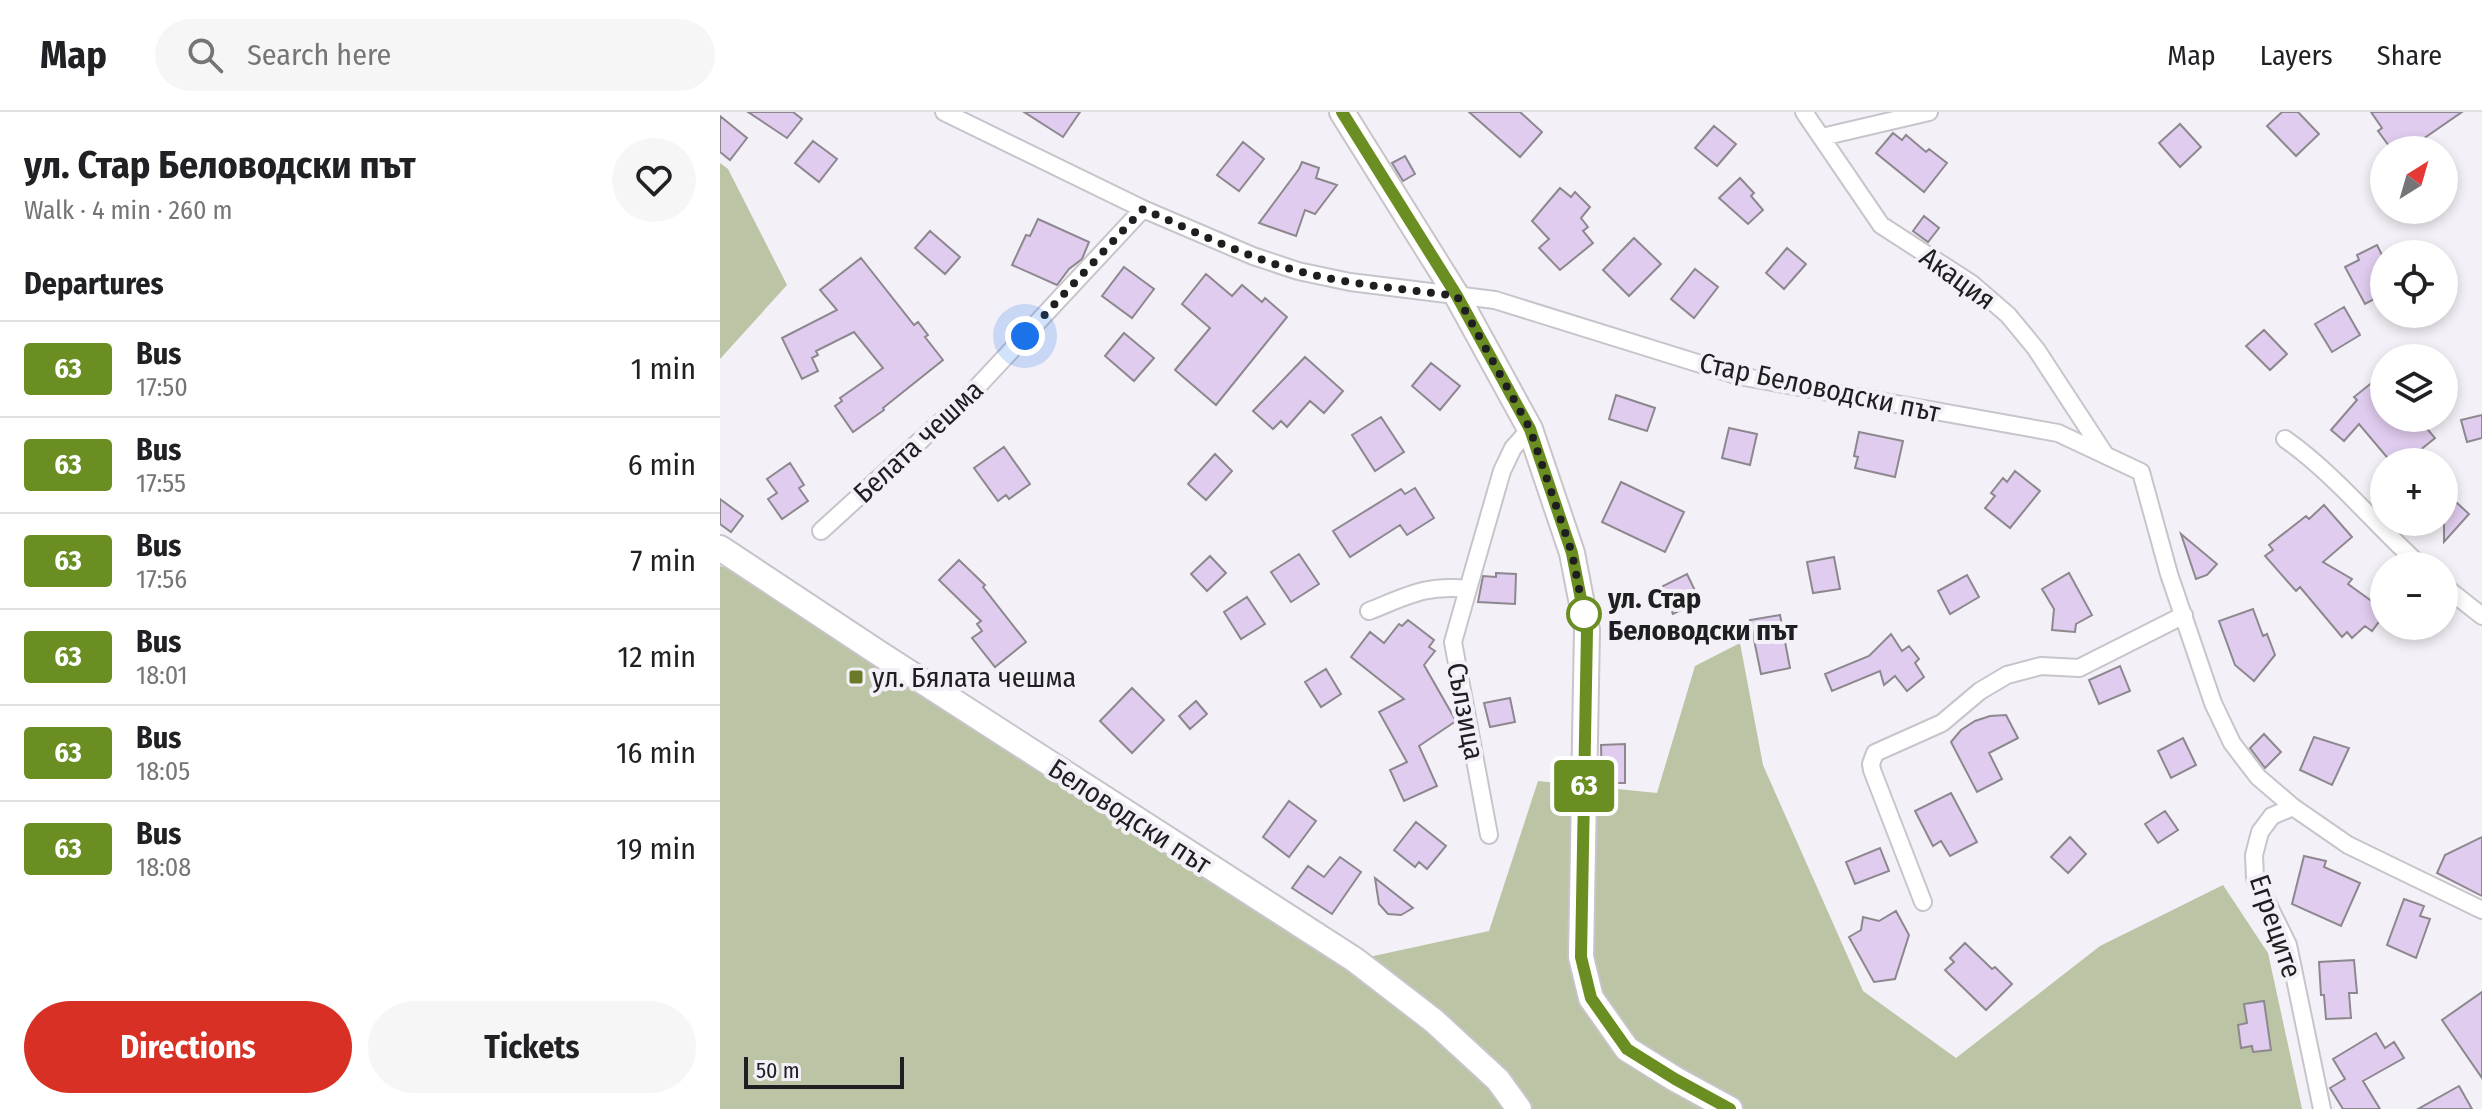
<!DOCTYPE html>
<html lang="en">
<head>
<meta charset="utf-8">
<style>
  body { margin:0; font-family:"Fira Sans Condensed",sans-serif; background:#f6f6f6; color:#202124; height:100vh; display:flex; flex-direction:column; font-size:30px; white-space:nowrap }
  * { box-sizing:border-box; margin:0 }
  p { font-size:26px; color:#757577 }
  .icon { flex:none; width:44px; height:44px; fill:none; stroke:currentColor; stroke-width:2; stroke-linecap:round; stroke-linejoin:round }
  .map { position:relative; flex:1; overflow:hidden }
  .drawer { display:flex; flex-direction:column; background:#fff; width:720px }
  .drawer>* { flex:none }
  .badge { padding:0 16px; border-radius:6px; font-size:28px; line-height:52px }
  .needle { width:52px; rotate:37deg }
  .fabs { position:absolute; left:1650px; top:24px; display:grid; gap:16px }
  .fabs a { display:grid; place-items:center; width:88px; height:88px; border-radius:50%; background:#fff; box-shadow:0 4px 12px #0003; font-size:40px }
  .scale { position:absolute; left:24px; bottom:20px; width:160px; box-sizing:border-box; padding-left:8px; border:4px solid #1f1e20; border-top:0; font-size:22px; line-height:28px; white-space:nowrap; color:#1f1e20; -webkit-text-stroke:6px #f4f0f7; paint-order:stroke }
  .you { position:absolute; width:40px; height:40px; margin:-20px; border:6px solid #fff; border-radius:50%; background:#1a73e8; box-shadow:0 0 0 12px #1a73e833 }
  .map>.badge { position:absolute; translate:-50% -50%; box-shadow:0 0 0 4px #fff }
  h2 { padding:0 24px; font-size:30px; line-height:72px }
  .round { display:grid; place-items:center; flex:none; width:84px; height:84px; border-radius:42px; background:#f6f6f6 }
  .headline { display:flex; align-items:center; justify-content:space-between; height:136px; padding:0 24px }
  h1 { font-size:38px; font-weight:700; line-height:60px }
  .action { display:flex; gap:16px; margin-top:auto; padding:16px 24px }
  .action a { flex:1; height:92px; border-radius:48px; background:#d93025; color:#fff; font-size:32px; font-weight:700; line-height:92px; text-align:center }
  .action a+a { background:#f6f6f6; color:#202124 }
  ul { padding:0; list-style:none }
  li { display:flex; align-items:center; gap:24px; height:96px; padding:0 24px; border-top:2px solid #e0e0e0 }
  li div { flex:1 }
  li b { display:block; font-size:30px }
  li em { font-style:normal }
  li .badge { min-width:88px; font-weight:700; text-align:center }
  header { display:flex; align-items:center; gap:48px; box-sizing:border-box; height:112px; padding:0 40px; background:#fff; border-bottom:2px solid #e0e0e0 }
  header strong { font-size:38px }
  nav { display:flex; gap:44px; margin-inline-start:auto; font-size:28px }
  .search { width:560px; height:72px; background:#f6f6f6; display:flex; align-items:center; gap:20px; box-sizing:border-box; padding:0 28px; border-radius:44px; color:#757577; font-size:30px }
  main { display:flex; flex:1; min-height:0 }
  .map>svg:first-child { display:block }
  .green { fill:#bbc4a5 }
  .building { fill:#e0ccee; stroke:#8c888e; stroke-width:2 }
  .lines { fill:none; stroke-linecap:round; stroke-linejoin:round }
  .street-casing { stroke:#c8c4cb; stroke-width:20 }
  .secondary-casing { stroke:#c8c4cb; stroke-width:28 }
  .street { stroke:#fff; stroke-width:16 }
  .secondary { stroke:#fff; stroke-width:24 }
  .line-casing { stroke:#fff; stroke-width:18 }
  .line { stroke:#6b8e23; stroke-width:12 }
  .walk { stroke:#1f1e20; stroke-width:8; stroke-dasharray:0 14.4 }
  .stop-dot { fill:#fff; stroke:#6b8e23; stroke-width:4 }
  .poi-dot { fill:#697a28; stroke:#f4f0f7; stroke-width:3 }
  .labels { text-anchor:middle; stroke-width:8; stroke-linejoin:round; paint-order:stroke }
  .street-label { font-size:28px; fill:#1f1e20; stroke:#f4f0f7 }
  .stop-label { font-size:28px; font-weight:bold; fill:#1f1e20; stroke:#f4f0f7; text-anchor:start }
  .poi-label { font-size:28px; fill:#1f1e20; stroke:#f4f0f7; text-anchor:start }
</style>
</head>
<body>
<header>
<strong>Map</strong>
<div class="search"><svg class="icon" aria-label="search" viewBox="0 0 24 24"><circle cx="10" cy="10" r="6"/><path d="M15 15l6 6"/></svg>Search here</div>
<nav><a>Map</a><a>Layers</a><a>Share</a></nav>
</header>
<main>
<section class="drawer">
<div class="headline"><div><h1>ул. Стар Беловодски път</h1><p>Walk · 4 min · 260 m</p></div><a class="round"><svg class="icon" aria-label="heart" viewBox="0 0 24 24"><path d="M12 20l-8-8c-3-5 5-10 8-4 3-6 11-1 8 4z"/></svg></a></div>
<h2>Departures</h2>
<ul>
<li><span class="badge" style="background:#6b8e23;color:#fff">63</span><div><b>Bus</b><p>17:50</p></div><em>1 min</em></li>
<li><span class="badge" style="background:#6b8e23;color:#fff">63</span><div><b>Bus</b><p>17:55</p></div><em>6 min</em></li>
<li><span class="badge" style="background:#6b8e23;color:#fff">63</span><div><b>Bus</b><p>17:56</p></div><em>7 min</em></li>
<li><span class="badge" style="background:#6b8e23;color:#fff">63</span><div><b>Bus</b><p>18:01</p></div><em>12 min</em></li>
<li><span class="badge" style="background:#6b8e23;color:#fff">63</span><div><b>Bus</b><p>18:05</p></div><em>16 min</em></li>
<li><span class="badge" style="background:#6b8e23;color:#fff">63</span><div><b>Bus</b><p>18:08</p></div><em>19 min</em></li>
</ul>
<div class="action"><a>Directions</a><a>Tickets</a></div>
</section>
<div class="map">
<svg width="1762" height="997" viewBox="0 0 1762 997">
  <rect width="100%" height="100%" fill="#f4f0f7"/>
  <path class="green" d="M 0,51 L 8,57 L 67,173 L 0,247 Z
    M 0,454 L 50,468 L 635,848 L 769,819 L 818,669 L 937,681 L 975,554 L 1020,531 L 1043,653 L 1143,879 L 1236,946 L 1380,834 L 1503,773 L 1548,841 L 1582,997 L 0,997 Z"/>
  <path class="building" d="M 28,0 L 73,0 L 82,7 L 67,26 Z
    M 304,0 L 360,0 L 343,25 Z
    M 749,0 L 800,0 L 822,20 L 800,45 Z
    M 1562,0 L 1578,0 L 1599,22 L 1576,44 L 1547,14 Z
    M 1651,0 L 1742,0 L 1687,38 L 1672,38 L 1658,19 L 1662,16 Z
    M 0,4 L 27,26 L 10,48 L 0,40 Z
    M 1460,12 L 1481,35 L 1460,55 L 1439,31 Z
    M 994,14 L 1016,32 L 997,54 L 975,36 Z
    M 1173,21 L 1182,28 L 1186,23 L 1206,40 L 1209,37 L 1227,51 L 1204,80 L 1156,41 Z
    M 93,29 L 117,47 L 99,70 L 75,51 Z
    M 523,30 L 544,47 L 519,79 L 497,63 Z
    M 685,44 L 695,62 L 683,69 L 672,51 Z
    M 582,50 L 599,56 L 596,66 L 617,73 L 595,102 L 585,98 L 576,124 L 539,111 L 579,57 Z
    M 1020,66 L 1034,81 L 1031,84 L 1043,98 L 1028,112 L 999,86 Z
    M 840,76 L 851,85 L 855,80 L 870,95 L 861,106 L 868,115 L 863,119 L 873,131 L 840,158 L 819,136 L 829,127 L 812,109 Z
    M 1204,104 L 1219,116 L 1208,130 L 1193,119 Z
    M 318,107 L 369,130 L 362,147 L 349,157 L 337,173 L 292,153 L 306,123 L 310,124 Z
    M 210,119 L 240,145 L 225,162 L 195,136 Z
    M 914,126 L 941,152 L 909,184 L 883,158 Z
    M 1657,133 L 1664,147 L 1664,182 L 1645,192 L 1625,155 L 1639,148 L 1637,143 Z
    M 1067,136 L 1086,152 L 1064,177 L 1046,161 Z
    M 141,146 L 194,213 L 198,210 L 208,223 L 205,225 L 223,248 L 163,296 L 164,298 L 133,320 L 115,294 L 122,289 L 120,286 L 163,256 L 134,220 L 96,239 L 98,243 L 92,246 L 98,259 L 82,267 L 62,226 L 117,198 L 100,178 Z
    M 404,155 L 434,177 L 412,206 L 382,184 Z
    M 975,157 L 998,175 L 974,206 L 951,187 Z
    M 486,162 L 512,184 L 522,173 L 542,190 L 545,186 L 567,205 L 496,293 L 455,258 L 490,216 L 462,192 Z
    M 1624,195 L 1640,223 L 1612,240 L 1595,212 Z
    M 1544,218 L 1567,242 L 1550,258 L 1526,234 Z
    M 404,221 L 434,246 L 414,269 L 385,244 Z
    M 585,245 L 623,279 L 604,301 L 590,289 L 567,315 L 561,309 L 553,317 L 533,299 Z
    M 711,251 L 740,274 L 720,298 L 692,274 Z
    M 1664,261 L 1664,306 L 1698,306 L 1715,326 L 1694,343 L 1692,340 L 1680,350 L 1671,350 L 1639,312 L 1624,329 L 1611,318 L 1637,288 L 1634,285 Z
    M 896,283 L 935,296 L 927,319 L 889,307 Z
    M 1762,303 L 1762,326 L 1747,330 L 1741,308 Z
    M 661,305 L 684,340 L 655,359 L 632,323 Z
    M 1009,316 L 1037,322 L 1030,353 L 1002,346 Z
    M 1139,320 L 1183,329 L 1175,365 L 1135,356 L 1138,345 L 1134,344 Z
    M 284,335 L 310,372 L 289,387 L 286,383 L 278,389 L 254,356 Z
    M 495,342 L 512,359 L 486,388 L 468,372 Z
    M 70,351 L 84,373 L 79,376 L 88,389 L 62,407 L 48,387 L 57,381 L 47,367 Z
    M 1295,359 L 1320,379 L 1290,416 L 1265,396 L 1275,384 L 1271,381 L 1283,366 L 1287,370 Z
    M 901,370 L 964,400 L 945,440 L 882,410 Z
    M 695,376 L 714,406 L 687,423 L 680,413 L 630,445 L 613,419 L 681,377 L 685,382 Z
    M 1724,379 L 1749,402 L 1724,430 Z
    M 0,387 L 23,404 L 11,420 L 0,412 Z
    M 1604,393 L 1632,425 L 1603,450 L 1632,467 L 1628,472 L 1664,498 L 1664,503 L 1652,519 L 1645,514 L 1632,526 L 1627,520 L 1622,525 L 1580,475 L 1576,479 L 1545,444 L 1553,438 L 1549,433 L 1586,404 L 1589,407 Z
    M 1461,422 L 1497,452 L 1487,463 L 1476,467 Z
    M 579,442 L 599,472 L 571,490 L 551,460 Z
    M 490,444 L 506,461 L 487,479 L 471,462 Z
    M 1114,445 L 1120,477 L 1093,481 L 1087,450 Z
    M 239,448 L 265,473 L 263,475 L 306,530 L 275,555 L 252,526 L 262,519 L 257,512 L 261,509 L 219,468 Z
    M 776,461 L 796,462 L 795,492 L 758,490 L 763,464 L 776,465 Z
    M 1349,461 L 1372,503 L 1356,512 L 1355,520 L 1332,518 L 1334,497 L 1322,477 Z
    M 967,462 L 980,489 L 953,502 L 943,481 L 943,474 Z
    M 1247,463 L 1259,485 L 1230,502 L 1218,479 Z
    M 527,485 L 545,512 L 521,527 L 504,500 Z
    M 1533,497 L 1543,524 L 1547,522 L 1555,543 L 1534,569 L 1515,553 L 1499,509 Z
    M 1060,503 L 1070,556 L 1041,562 L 1030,508 Z
    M 688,508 L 714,528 L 709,535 L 715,539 L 704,553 L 736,609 L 699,634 L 717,674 L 684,689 L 670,658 L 687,650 L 659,600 L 684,587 L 631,545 L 650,520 L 664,531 L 679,512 L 682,514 Z
    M 1171,522 L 1182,539 L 1189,534 L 1199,547 L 1195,551 L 1204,565 L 1187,579 L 1175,564 L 1164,573 L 1160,559 L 1112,579 L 1105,562 L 1149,544 Z
    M 1400,554 L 1410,579 L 1379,592 L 1369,568 Z
    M 606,557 L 621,582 L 601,595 L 585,570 Z
    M 412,576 L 444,608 L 412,641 L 380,609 Z
    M 790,586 L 795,610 L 770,615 L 764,591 Z
    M 476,589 L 487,602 L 470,617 L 459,604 Z
    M 1286,603 L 1298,626 L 1269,641 L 1282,667 L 1257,680 L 1231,630 L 1241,618 L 1255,609 L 1270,604 Z
    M 1544,622 L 1561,640 L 1545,656 L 1530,636 Z
    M 1594,625 L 1629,636 L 1612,673 L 1580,658 Z
    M 1463,626 L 1476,653 L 1451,666 L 1438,639 Z
    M 905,632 L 905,671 L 882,671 L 881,633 Z
    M 1231,681 L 1257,730 L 1230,744 L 1221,729 L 1213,734 L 1195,699 Z
    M 569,689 L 596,709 L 569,745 L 543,725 Z
    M 1445,699 L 1458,718 L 1438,731 L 1425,712 Z
    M 696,710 L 726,734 L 707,757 L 699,750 L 695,755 L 674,738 Z
    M 1350,725 L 1366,742 L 1348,761 L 1331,745 Z
    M 1762,725 L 1762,784 L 1717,761 L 1725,743 Z
    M 1160,736 L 1169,759 L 1135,772 L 1126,750 Z
    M 1584,744 L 1606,749 L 1604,755 L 1640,771 L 1621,814 L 1572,792 Z
    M 620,745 L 641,760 L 612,802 L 572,776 L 588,754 L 604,765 Z
    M 655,766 L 693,796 L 681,803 L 668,802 L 659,792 Z
    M 1684,787 L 1704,794 L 1700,804 L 1710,807 L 1696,846 L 1667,833 Z
    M 1176,799 L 1189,823 L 1175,867 L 1154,870 L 1129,825 L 1141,818 L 1143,805 L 1159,809 Z
    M 1245,831 L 1272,857 L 1275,855 L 1292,872 L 1266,898 L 1225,858 L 1234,850 L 1230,846 Z
    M 1634,848 L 1637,881 L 1629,881 L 1631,906 L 1606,907 L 1604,883 L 1601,883 L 1599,850 Z
    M 1762,880 L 1762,966 L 1722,908 Z
    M 1544,889 L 1551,938 L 1533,940 L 1532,934 L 1521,936 L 1518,913 L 1527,911 L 1524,892 Z
    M 1656,921 L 1665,936 L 1674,930 L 1684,946 L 1643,969 L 1660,997 L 1623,997 L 1610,976 L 1625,967 L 1613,947 Z
    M 1739,974 L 1752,997 L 1698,997 Z"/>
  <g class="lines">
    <defs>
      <path id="street" d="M 224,0 L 423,97 L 533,144 L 578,159 L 630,170 L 775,188 L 1019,264 L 1338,321 L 1421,360 L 1449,462 L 1493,591 L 1512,631 L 1538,665 L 1573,695 L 1628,733 L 1762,798
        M 1084,0 L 1161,113 L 1252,172 L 1288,203 L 1316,237 L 1384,341
        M 1102,25 L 1209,0
        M 1565,327 C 1616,363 1655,413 1701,454
        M 101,419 L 246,287 L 423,97
        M 1724,474 L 1762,504
        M 748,477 L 733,530 L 769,723
        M 649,499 C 687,484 707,472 748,477 L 782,359 L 793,336 L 810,317
        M 1573,695 L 1552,704 L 1540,720 L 1534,743 L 1535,766 L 1568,833 L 1602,997
        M 1203,790 L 1152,658 L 1151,652 L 1155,641 L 1222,611 L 1260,579 L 1287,563 L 1321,554 L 1359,556 L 1464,503"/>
      <path id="secondary" d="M 622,0 L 737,184 L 810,317 L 852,441 L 867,518 L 861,845 L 871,886 L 907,937 L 955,967 L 1010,997
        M 0,436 L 157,540 L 635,848 L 714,909 L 778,968 L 799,997"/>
    </defs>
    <use href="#street" class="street-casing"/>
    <use href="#secondary" class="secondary-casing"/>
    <use href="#street" class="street"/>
    <use href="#secondary" class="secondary"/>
  </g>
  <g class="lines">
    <defs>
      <path id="line" d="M 622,0 L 737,184 L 810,317 L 852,441 L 867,518 L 861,845 L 871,886 L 907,937 L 955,967 L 1010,997"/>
    </defs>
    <use href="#line" class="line-casing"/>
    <use href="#line" class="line"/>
    <path class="walk" d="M 305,224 L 423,97 C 474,119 525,145 578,159 C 630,173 684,177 737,184 L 810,317 L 852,441 L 864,502"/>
  </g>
  <circle class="stop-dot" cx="864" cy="502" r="16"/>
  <rect class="poi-dot" x="128" y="557" width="16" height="16" rx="4"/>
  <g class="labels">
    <g class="street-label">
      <text transform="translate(1238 166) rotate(36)" y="10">Акация</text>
      <text transform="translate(1100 275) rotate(12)" y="10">Стар Беловодски път</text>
      <text transform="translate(198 329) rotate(-43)" y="10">Белата чешма</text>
      <text transform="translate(746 599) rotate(79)" y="10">Сълзица</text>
      <text transform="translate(410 704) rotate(33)" y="10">Беловодски път</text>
      <text transform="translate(1556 814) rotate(71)" y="10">Егреците</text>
    </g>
    <g class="stop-label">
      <text x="888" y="496">ул. Стар<tspan x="888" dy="32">Беловодски път</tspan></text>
    </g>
    <g class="poi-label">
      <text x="152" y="575">ул. Бялата чешма</text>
    </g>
  </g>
</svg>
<div class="fabs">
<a><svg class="needle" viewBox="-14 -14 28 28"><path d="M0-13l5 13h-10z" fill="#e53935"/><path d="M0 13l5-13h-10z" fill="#757577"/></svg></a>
<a><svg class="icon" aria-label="locate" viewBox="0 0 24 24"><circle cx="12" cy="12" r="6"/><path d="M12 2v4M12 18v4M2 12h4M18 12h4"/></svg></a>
<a><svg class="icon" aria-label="layers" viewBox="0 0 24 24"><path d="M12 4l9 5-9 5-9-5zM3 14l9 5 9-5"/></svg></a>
<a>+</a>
<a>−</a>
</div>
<div class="scale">50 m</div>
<div class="you" style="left:305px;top:224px"></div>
<b class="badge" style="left:864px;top:674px;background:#6b8e23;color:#fff">63</b>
</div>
</main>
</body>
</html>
